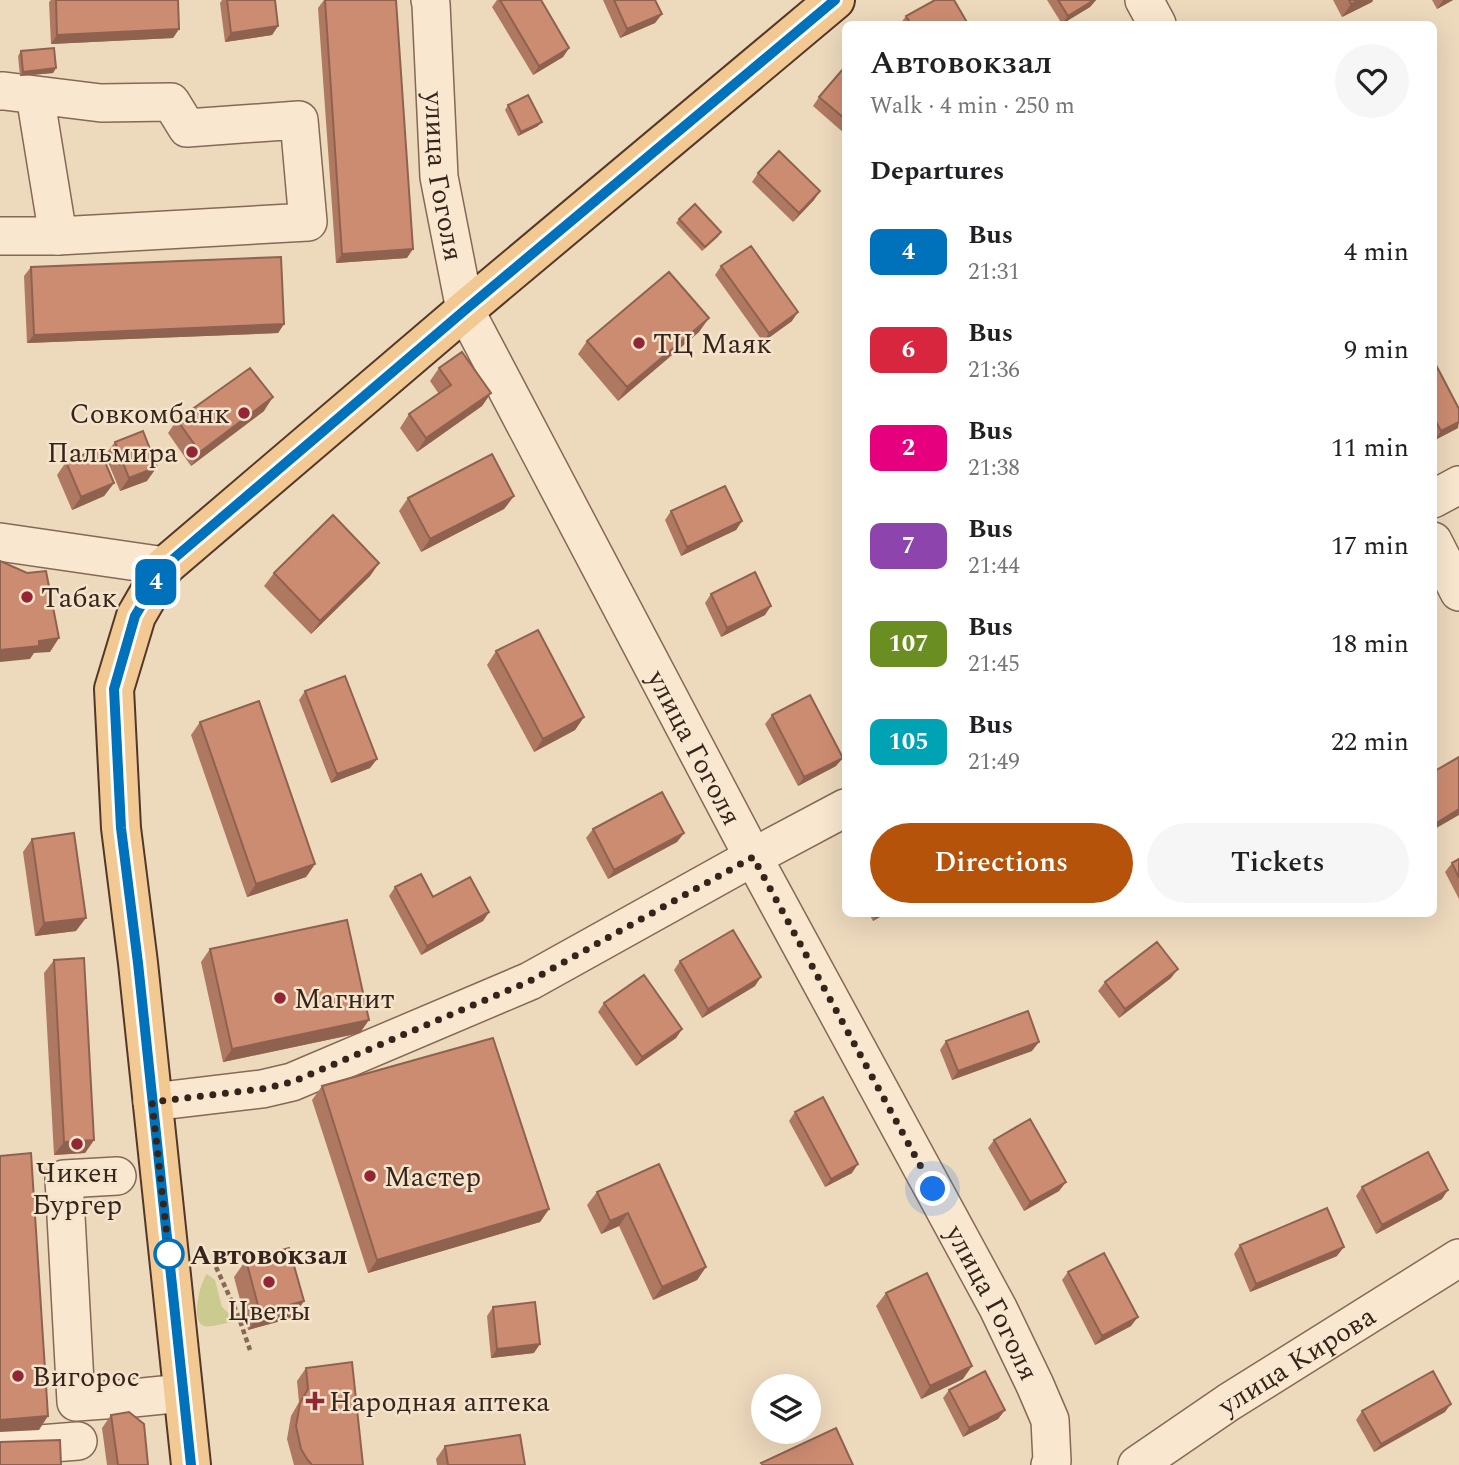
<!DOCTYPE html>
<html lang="en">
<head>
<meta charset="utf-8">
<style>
  body { margin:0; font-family:Spectral,serif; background:#f6f6f6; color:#202124; height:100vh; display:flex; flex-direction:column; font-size:26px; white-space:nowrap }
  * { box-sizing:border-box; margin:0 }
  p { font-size:23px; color:#757577 }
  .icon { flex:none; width:38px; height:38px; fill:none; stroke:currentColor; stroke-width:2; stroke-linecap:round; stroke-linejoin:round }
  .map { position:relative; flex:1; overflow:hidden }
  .side { position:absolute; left:842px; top:21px; width:595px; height:896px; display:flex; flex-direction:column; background:#fff; border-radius:10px; box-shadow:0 7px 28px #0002 }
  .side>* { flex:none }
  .badge { padding:0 14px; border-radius:10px; font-size:24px; line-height:46px }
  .controls { position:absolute; left:751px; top:1374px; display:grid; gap:14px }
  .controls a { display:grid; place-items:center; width:70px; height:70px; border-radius:50%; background:#fff; box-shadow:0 7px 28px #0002; font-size:35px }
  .you { position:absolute; width:35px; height:35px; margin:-18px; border:5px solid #fff; border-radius:50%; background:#1a73e8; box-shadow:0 0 0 10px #1a73e833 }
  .map>.badge { position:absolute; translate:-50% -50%; box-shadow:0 0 0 4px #fff }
  h2 { padding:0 28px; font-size:26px; line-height:63px }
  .round { display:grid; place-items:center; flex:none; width:74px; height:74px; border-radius:37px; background:#f6f6f6 }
  .headline { display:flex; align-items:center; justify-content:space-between; height:119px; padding:0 28px }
  h1 { font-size:33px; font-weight:600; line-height:52px }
  .action { display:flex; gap:14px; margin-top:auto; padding:14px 28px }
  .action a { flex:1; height:80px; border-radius:42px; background:#b45309; color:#fff; font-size:28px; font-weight:600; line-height:80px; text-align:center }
  .action a+a { background:#f6f6f6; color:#202124 }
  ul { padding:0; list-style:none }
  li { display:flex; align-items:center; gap:21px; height:98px; padding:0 28px }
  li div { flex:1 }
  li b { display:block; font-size:26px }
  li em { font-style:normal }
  li .badge { min-width:77px; font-weight:700; text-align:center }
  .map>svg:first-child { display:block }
  .green { fill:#cbcb90 }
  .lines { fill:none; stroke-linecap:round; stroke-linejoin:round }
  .minor-casing { stroke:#856956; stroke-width:40 }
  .major-casing { stroke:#52382b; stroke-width:42 }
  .path { stroke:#856956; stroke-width:4.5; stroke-dasharray:5 3.5; stroke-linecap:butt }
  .minor { stroke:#f9e7cf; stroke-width:37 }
  .major { stroke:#f2c992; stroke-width:38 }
  .wall { fill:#af7861 }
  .shaded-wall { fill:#8f624f }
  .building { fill:#cc8c71; stroke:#8f624f; stroke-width:2 }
  .line-casing { stroke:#fff; stroke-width:16 }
  .line { stroke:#0072bc; stroke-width:10 }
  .walk { stroke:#34241b; stroke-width:7; stroke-dasharray:0 12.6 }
  .poi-dot { fill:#932634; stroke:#f5e4cb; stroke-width:2.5 }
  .stop-dot { fill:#fff; stroke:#0072bc; stroke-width:3.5 }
  .labels { text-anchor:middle; stroke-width:5; stroke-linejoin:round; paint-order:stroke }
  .street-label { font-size:28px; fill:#34241b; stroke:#f5e4cb }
  .poi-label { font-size:28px; fill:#34241b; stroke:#f5e4cb; text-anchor:start }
  .stop-label { font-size:28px; font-weight:bold; fill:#34241b; stroke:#f5e4cb; text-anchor:start }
</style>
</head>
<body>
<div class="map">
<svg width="1459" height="1465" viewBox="0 0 1459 1465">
  <rect width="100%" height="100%" fill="#edd9bc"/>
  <path class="green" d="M 207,1274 L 215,1280 L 222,1307 L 233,1317 L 232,1322 C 227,1323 207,1328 204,1326 C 190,1322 200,1282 207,1274 Z"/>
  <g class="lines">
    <defs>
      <g id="minor">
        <path id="s1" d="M 430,0 L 431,4 L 439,177 L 465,310 L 753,857 L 998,1308 L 1035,1385 L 1050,1420 L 1052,1461 L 1050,1465"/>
        <path d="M 1144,0 L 1157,24"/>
        <path d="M 0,91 L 4,91 L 101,103 L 171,102 L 187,128 L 299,120 L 308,222 L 58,236 L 35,95"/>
        <path d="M 0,236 L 58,236"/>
        <path d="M 1433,499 L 1459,485"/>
        <path d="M 1433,541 L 1459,592"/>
        <path d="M 0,542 L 165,566"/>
        <path d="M 152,1102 L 262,1089 L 292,1082 L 530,981 L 753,857 L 845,808"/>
        <path d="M 117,1176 L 64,1179 L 76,1402 L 133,1398 L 183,1393"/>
        <path d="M 0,1447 L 78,1441"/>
        <path id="s2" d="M 1137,1465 L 1229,1402 L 1459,1258"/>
      </g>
      <path id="major" d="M 191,1465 L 138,963 L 121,828 L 114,689 L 136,616 L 165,566 L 465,310 L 835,0"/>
    </defs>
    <use href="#minor" class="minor-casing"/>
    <use href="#major" class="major-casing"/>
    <path class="path" d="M 216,1267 L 238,1315 L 250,1350"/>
    <use href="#minor" class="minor"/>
    <use href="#major" class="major"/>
  </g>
  <path class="wall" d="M 51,0 L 178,0 L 179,29 L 173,38 L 51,44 L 49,2 Z
    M 222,0 L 275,0 L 278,26 L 272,35 L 225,42 L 220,3 Z
    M 324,0 L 325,0 L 407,258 L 336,263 L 318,8 Z
    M 497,0 L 541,0 L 569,48 L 563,57 L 533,75 L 492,7 Z
    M 603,0 L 655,0 L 662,14 L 655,23 L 620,38 Z
    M 1047,0 L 1096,0 L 1090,7 L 1062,24 Z
    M 1333,0 L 1373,0 L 1372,2 L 1342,17 Z
    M 1432,0 L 1453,0 L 1437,9 Z
    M 906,16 L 968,24 L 900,24 Z
    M 21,51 L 56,68 L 53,73 L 20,76 L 18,56 Z
    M 845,71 L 845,134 L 813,106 L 819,97 Z
    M 508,105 L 538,126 L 518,136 L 505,110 Z
    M 758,173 L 814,200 L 793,222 L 752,182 Z
    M 679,219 L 721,232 L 718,237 L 702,251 L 676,223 Z
    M 721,266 L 792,321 L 763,342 L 715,275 Z
    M 31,267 L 284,324 L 278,333 L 27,343 L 24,276 Z
    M 699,332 L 618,401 L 578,354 L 587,341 Z
    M 1433,366 L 1458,428 L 1435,440 L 1433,437 Z
    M 439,368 L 491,393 L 482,406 L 417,452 L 400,428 L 409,414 L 439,394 L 430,381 Z
    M 264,411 L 191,466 L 168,433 L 177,420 Z
    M 115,442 L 147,481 L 120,491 L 105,455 Z
    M 66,462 L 114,483 L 104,496 L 72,510 L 57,475 Z
    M 514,496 L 504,509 L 421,552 L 399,511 L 408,498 Z
    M 671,511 L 742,521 L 736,530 L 681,556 L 665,520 Z
    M 379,563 L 370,576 L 311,634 L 264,586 L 274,573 Z
    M 711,594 L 765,615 L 721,637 L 705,603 Z
    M 496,651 L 584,717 L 575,730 L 534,752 L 487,665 Z
    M 305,691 L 377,759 L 370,768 L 331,783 L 299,700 Z
    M 772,715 L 836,766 L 798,786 L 765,724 Z
    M 200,722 L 315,864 L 306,877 L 247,897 L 191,735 Z
    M 593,829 L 684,833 L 677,842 L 608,879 L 586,838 Z
    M 32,839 L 76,931 L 35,936 L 23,852 Z
    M 1459,859 L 1459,899 L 1445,872 L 1452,863 Z
    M 395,887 L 433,897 L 489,912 L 483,921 L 421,955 L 389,896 Z
    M 869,914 L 885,914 L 873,921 Z
    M 210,949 L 360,1033 L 223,1062 L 201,962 Z
    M 54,960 L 94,1140 L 85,1153 L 54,1155 L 44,973 Z
    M 680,961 L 755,986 L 702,1018 L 674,970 Z
    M 1171,978 L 1119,1018 L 1098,991 L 1105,982 Z
    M 604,1003 L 682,1029 L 676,1038 L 636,1066 L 598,1012 Z
    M 946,1041 L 1032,1051 L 952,1080 L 940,1050 Z
    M 322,1086 L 549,1209 L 540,1222 L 368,1273 L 312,1100 Z
    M 795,1112 L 852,1173 L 825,1187 L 789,1121 Z
    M 994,1140 L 1066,1182 L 1059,1191 L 1024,1211 L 988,1148 Z
    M 659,1164 L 706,1267 L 697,1280 L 653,1300 L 619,1226 L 601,1234 L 587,1205 L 597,1192 Z
    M 1362,1187 L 1442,1199 L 1376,1234 L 1356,1196 Z
    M 1240,1245 L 1337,1256 L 1250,1292 L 1234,1254 Z
    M 246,1260 L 304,1301 L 292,1318 L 248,1330 L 234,1277 Z
    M 1068,1272 L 1131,1326 L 1095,1345 L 1062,1280 Z
    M 886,1293 L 963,1379 L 921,1399 L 876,1306 Z
    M 493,1307 L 534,1353 L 491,1358 L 487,1316 Z
    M 306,1368 L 363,1465 L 294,1465 L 287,1439 L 291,1416 L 299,1402 L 297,1381 Z
    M 949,1390 L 1005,1410 L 998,1419 L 963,1437 L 943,1398 Z
    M 1362,1411 L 1445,1412 L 1374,1452 L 1356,1420 Z
    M 111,1415 L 148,1465 L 107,1465 L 102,1428 Z
    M 445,1446 L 525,1465 L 437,1465 L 436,1459 Z"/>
  <path class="shaded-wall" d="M 1094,0 L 1096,0 L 1090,7 L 1062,24 L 1068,16 Z
    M 1359,0 L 1373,0 L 1372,2 L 1342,17 L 1351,4 Z
    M 1443,0 L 1453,0 L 1437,9 Z
    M 662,14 L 655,23 L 620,38 L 627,29 Z
    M 278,26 L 272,35 L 225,42 L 231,33 Z
    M 179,29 L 173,38 L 51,44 L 57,35 Z
    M 569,48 L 563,57 L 533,75 L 539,66 Z
    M 56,68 L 53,73 L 20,76 L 23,72 Z
    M 542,122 L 538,126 L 518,136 L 521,132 Z
    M 820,191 L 814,200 L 793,222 L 799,213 Z
    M 413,249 L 407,258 L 336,263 L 342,254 Z
    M 798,312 L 792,321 L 763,342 L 769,333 Z
    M 709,318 L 699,332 L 618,401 L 627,387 Z
    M 284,324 L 278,333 L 27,343 L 34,335 Z
    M 491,393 L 482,406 L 417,452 L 426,438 Z
    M 273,397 L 264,411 L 191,466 L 200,452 Z
    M 1459,422 L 1458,428 L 1435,440 L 1441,431 Z
    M 157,467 L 147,481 L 120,491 L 129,478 Z
    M 114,483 L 104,496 L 72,510 L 81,497 Z
    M 514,496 L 504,509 L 421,552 L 430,539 Z
    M 742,521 L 736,530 L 681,556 L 687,547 Z
    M 379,563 L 370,576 L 311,634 L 320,621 Z
    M 771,606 L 765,615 L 721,637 L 727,628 Z
    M 59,638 L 50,652 L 34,653 L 30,659 L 0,662 L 0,650 L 39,641 Z
    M 584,717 L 575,730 L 534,752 L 543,739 Z
    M 843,758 L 836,766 L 798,786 L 804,777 Z
    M 377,759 L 370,768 L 331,783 L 337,774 Z
    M 1459,809 L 1459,815 L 1433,830 L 1433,825 Z
    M 684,833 L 677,842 L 608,879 L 614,870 Z
    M 315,864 L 306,877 L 247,897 L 256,884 Z
    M 489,912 L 483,921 L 421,955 L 427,946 Z
    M 878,914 L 885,914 L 873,921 Z
    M 86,918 L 76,931 L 35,936 L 44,923 Z
    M 1178,969 L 1171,978 L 1119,1018 L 1125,1009 Z
    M 761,977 L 755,986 L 702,1018 L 708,1009 Z
    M 369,1020 L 360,1033 L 223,1062 L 232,1049 Z
    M 682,1029 L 676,1038 L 636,1066 L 642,1057 Z
    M 1039,1042 L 1032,1051 L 952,1080 L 958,1071 Z
    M 94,1140 L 85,1153 L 54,1155 L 64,1142 Z
    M 858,1164 L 852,1173 L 825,1187 L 831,1179 Z
    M 1066,1182 L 1059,1191 L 1024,1211 L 1030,1202 Z
    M 1448,1190 L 1442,1199 L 1376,1234 L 1382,1225 Z
    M 549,1209 L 540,1222 L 368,1273 L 377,1260 Z
    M 628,1213 L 619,1226 L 601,1234 L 610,1221 Z
    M 1344,1247 L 1337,1256 L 1250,1292 L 1256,1284 Z
    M 706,1267 L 697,1280 L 653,1300 L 662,1287 Z
    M 304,1301 L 292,1318 L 248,1330 L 260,1313 Z
    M 1138,1317 L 1131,1326 L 1095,1345 L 1102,1336 Z
    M 540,1344 L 534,1353 L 491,1358 L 497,1349 Z
    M 972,1366 L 963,1379 L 921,1399 L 930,1386 Z
    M 1451,1404 L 1445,1412 L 1374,1452 L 1381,1444 Z
    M 1005,1410 L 998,1419 L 963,1437 L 969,1428 Z
    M 48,1416 L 39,1430 L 0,1432 L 0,1420 Z"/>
  <path class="building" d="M 56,0 L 178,0 L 179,29 L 57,35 Z
    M 227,0 L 275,0 L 278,26 L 231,33 Z
    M 325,0 L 396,0 L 413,249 L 342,254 Z
    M 500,0 L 541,0 L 569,48 L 539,66 Z
    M 614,0 L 655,0 L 662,14 L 627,29 Z
    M 935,0 L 954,0 L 968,24 L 911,24 L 906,16 Z
    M 1058,0 L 1094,0 L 1068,16 Z
    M 1349,0 L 1359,0 L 1351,4 Z
    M 54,48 L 56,68 L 23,72 L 21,51 Z
    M 843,69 L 845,71 L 845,119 L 819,97 Z
    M 528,95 L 542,122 L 521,132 L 508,105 Z
    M 779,151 L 820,191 L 799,213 L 758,173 Z
    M 695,204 L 721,232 L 705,247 L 679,219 Z
    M 751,246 L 798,312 L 769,333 L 721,266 Z
    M 281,257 L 284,324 L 34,335 L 31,267 Z
    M 669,272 L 709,318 L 627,387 L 587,341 Z
    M 462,352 L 491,393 L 426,438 L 409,414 L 451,385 L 439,368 Z
    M 1436,365 L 1459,409 L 1459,422 L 1441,431 L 1433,416 L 1433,366 Z
    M 250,368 L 273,397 L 200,452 L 177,420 Z
    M 143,431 L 157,467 L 129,478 L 115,442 Z
    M 99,448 L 114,483 L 81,497 L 66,462 Z
    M 492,454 L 514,496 L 430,539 L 408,498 Z
    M 725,486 L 742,521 L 687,547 L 671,511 Z
    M 333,515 L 379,563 L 320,621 L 274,573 Z
    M 0,561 L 27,573 L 46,571 L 59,638 L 39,641 L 39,646 L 0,650 Z
    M 755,572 L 771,606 L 727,628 L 711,594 Z
    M 538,630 L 584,717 L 543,739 L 496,651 Z
    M 345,676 L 377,759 L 337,774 L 305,691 Z
    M 810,695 L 843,758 L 804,777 L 772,715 Z
    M 259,701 L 315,864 L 256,884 L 200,722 Z
    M 1459,757 L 1459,809 L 1433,825 L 1433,772 Z
    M 662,792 L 684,833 L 614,870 L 593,829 Z
    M 74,833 L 86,918 L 44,923 L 32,839 Z
    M 1459,859 L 1459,878 L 1452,863 Z
    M 421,874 L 433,897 L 470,877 L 489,912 L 427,946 L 395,887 Z
    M 347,920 L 369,1020 L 232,1049 L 210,949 Z
    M 733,930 L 761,977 L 708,1009 L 680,961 Z
    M 1157,942 L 1178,969 L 1125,1009 L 1105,982 Z
    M 84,958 L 94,1140 L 64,1142 L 54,960 Z
    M 644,975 L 682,1029 L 642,1057 L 604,1003 Z
    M 1028,1011 L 1039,1042 L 958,1071 L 946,1041 Z
    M 493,1038 L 549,1209 L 377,1260 L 322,1086 Z
    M 823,1097 L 858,1164 L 831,1179 L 795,1112 Z
    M 1030,1119 L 1066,1182 L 1030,1202 L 994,1140 Z
    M 1428,1152 L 1448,1190 L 1382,1225 L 1362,1187 Z
    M 31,1153 L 48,1416 L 0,1420 L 0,1156 Z
    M 659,1164 L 706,1267 L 662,1287 L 628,1213 L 610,1221 L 597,1192 Z
    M 1327,1208 L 1344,1247 L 1256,1284 L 1240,1245 Z
    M 289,1248 L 304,1301 L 260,1313 L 246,1260 Z
    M 1104,1253 L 1138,1317 L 1102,1336 L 1068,1272 Z
    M 927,1273 L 972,1366 L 930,1386 L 886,1293 Z
    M 535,1302 L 540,1344 L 497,1349 L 493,1307 Z
    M 352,1362 L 363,1465 L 312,1465 L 307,1459 L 301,1449 L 296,1426 L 300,1403 L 308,1389 L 306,1368 Z
    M 985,1371 L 1005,1410 L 969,1428 L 949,1390 Z
    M 1433,1371 L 1451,1404 L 1381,1444 L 1362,1411 Z
    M 129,1412 L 144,1424 L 148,1465 L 118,1465 L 111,1415 Z
    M 836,1428 L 853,1465 L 763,1465 L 761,1463 Z
    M 520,1435 L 525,1465 L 448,1465 L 445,1446 Z
    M 60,1440 L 61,1465 L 0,1465 L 0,1442 Z"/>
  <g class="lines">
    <defs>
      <path id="line" d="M 191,1465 L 138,963 L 121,828 L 114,689 L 135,616 L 165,566 L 465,310 L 835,0"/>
    </defs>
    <use href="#line" class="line-casing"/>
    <use href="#line" class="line"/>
    <path class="walk" d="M 169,1254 L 152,1102 L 262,1089 L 292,1082 L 530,981 L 753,857 L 933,1189"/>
  </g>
  <g class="poi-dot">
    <circle cx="639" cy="343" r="7"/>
    <circle cx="244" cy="413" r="7"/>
    <circle cx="192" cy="452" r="7"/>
    <circle cx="27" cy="597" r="7"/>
    <circle cx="280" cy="998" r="7"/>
    <circle cx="77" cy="1144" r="7"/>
    <circle cx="370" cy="1176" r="7"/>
    <circle cx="269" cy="1282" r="7"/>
    <circle cx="18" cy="1376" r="7"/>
    <path d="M311.5 1390.5h7v7h7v7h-7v7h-7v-7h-7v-7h7z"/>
  </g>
  <circle class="stop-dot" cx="169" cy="1254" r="14"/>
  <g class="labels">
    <g class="street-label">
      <text dy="10" stroke="none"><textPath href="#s1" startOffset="177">улица Гоголя</textPath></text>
      <text dy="10" stroke="none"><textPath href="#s1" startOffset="807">улица Гоголя</textPath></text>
      <text dy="10" stroke="none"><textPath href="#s1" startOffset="1437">улица Гоголя</textPath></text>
      <text dy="10" stroke="none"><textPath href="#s2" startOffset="191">улица Кирова</textPath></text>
    </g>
    <g class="poi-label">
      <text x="653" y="353">ТЦ Маяк</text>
      <text x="230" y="423" text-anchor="end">Совкомбанк</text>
      <text x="178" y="462" text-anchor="end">Пальмира</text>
      <text x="41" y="607">Табак</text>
      <text x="294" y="1008">Магнит</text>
      <text x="77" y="1182" text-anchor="middle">Чикен<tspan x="77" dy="32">Бургер</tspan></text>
      <text x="384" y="1186">Мастер</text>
      <text x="269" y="1320" text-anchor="middle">Цветы</text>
      <text x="32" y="1386">Вигорос</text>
      <text x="329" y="1411">Народная аптека</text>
    </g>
    <g class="stop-label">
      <text x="190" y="1264">Автовокзал</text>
    </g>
  </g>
</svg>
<div class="controls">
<a><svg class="icon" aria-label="layers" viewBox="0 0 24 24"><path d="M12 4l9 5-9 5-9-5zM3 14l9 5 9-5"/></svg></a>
</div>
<div class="you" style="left:933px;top:1189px"></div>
<b class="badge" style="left:156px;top:582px;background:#0072bc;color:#fff">4</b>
<section class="side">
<div class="headline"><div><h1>Автовокзал</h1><p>Walk · 4 min · 250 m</p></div><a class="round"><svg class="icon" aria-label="heart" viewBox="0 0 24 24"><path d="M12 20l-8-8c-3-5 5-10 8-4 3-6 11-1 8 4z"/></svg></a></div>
<h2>Departures</h2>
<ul>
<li><span class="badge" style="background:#0072bc;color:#fff">4</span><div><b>Bus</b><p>21:31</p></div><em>4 min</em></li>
<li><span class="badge" style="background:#d7263d;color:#fff">6</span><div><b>Bus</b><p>21:36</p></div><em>9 min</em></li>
<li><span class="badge" style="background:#e6007e;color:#fff">2</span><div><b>Bus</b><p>21:38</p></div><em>11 min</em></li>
<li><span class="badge" style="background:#8e44ad;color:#fff">7</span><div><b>Bus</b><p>21:44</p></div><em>17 min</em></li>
<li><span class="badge" style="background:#6b8e23;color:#fff">107</span><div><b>Bus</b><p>21:45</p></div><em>18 min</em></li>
<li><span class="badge" style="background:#00a3b4;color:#fff">105</span><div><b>Bus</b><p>21:49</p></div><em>22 min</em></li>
</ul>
<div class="action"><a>Directions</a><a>Tickets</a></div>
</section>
</div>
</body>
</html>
